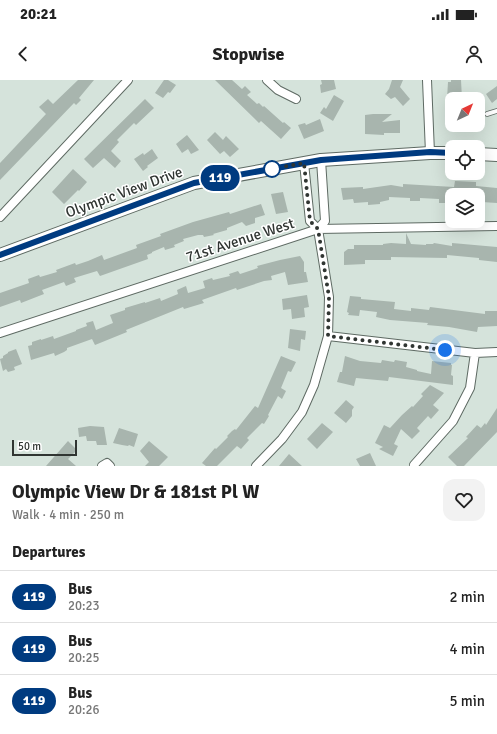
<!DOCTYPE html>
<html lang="en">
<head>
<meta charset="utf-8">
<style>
  body { margin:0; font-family:Signika,sans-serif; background:#f2f2f2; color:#222; height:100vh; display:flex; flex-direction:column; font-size:15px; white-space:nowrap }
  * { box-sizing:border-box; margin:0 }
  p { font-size:13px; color:#767676 }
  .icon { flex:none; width:22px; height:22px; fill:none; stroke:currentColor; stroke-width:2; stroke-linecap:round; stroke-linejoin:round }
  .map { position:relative; height:386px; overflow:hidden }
  .drawer { display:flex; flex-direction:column; background:#fff; flex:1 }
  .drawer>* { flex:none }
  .badge { padding:0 8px; border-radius:13px; font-size:14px; line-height:26px }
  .needle { width:26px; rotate:43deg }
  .fabs { position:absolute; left:445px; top:12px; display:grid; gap:8px }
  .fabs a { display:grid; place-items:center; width:40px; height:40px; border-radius:8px; background:#fff; box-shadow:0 4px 16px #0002; font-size:20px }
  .scale { position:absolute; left:12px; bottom:10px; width:65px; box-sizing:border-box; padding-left:4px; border:2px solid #303532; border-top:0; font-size:11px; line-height:14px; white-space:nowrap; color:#303532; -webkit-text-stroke:3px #fff; paint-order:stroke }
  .you { position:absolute; width:20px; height:20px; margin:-10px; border:3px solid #fff; border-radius:50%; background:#1a73e8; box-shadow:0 0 0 6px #1a73e833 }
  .map>.badge { position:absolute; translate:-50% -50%; box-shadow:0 0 0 2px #fff }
  h2 { padding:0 12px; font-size:15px; line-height:36px }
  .round { display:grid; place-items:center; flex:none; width:42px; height:42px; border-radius:12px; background:#f2f2f2 }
  .headline { display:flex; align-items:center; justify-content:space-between; height:68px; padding:0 12px }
  h1 { font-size:19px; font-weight:800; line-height:30px }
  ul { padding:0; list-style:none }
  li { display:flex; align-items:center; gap:12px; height:52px; padding:0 12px; border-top:1px solid #e0e0e0 }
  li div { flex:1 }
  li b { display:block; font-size:15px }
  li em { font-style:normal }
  li .badge { min-width:44px; font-weight:700; text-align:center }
  .status { display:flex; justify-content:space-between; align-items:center; height:28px; padding:0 20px; background:#fff; direction:ltr }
  .status svg { height:11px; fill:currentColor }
  header { display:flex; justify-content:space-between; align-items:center; height:52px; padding:0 12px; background:#fff; font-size:18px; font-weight:800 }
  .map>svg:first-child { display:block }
  .building { fill:#a8b5ae }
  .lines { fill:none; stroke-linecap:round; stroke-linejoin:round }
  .lane-casing { stroke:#5e6a63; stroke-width:5.5 }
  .street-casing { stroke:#5e6a63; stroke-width:10 }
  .secondary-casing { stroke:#5e6a63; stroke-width:14 }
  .lane { stroke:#fff; stroke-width:4 }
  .street { stroke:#fff; stroke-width:8 }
  .secondary { stroke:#fff; stroke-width:12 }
  .line-casing { stroke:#fff; stroke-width:9 }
  .line { stroke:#003b80; stroke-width:6 }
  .walk { stroke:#303532; stroke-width:4; stroke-dasharray:0 7.2 }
  .stop-dot { fill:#fff; stroke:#003b80; stroke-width:2 }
  .labels { text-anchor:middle; stroke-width:3; stroke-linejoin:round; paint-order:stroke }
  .street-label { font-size:15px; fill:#303532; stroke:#fff }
</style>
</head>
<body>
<div class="status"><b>20:21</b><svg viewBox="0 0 49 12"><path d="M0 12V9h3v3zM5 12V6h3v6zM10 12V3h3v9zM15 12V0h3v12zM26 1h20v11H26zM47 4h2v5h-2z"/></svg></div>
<header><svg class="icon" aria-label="back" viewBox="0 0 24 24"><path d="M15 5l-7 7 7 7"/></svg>Stopwise<svg class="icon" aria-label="person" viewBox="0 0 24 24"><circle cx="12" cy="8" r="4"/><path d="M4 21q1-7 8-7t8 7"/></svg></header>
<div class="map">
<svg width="497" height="386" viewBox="0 0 497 386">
  <rect width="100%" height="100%" fill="#d5e3db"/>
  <path class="building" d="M 78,0 L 94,0 L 79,18 L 81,20 L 76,25 L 74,23 L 0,100 L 0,83 L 46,34 L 39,27 L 48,19 L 53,24 Z
    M 164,0 L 168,0 L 176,5 L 170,13 L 168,12 L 163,18 L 155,13 Z
    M 215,0 L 232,0 L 242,9 L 245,6 L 251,12 L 247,15 L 257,24 L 259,23 L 263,27 L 264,26 L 283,43 L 284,42 L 291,48 L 281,59 L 261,41 L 259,43 Z
    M 321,0 L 334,0 L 336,9 L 321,13 L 320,5 L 322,4 Z
    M 392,0 L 403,0 L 400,7 L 410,19 L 403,26 L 395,17 L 391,19 L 385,14 L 389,9 Z
    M 451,0 L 461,0 L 462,19 L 447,19 L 448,2 L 451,2 Z
    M 497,6 L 497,19 L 492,23 L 486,14 Z
    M 334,15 L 344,21 L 333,41 L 320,33 L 324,27 L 326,29 Z
    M 145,19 L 154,28 L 136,45 L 134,43 L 117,60 L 119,62 L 111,71 L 121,81 L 115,88 L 104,78 L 93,88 L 84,79 Z
    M 373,34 L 392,34 L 382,42 L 400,40 L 400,53 L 384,53 L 384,55 L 365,54 L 365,35 Z
    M 320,39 L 324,51 L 304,59 L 298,45 L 305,43 L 306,45 Z
    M 215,52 L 223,60 L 226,56 L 239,69 L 230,77 L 224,71 L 220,74 L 207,60 Z
    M 187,55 L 199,70 L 191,74 L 188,69 L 182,73 L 176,64 Z
    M 152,69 L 158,78 L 147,86 L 148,87 L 143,91 L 134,79 L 143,73 L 144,75 Z
    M 73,89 L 87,102 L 79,111 L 78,110 L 64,124 L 52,112 Z
    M 455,101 L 476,102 L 476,106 L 497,108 L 497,123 L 482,122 L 483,115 L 448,115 L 447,123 L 439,123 L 439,119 L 420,118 L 420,121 L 410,121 L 410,118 L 389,117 L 389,120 L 380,122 L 380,124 L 368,125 L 368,122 L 354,123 L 353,119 L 343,120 L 341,108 L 363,107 L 363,109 L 391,105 L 403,107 L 403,104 L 454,107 Z
    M 283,112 L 288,132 L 276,134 L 271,114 Z
    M 261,124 L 265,135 L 255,138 L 255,143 L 246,146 L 242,142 L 227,148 L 227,150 L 213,154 L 214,155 L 204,157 L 203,155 L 198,155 L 183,159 L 184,161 L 174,165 L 175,167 L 165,170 L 164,167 L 152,172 L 152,173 L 147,175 L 148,179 L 100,196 L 97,191 L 74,198 L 76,202 L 66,206 L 64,202 L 42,210 L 44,214 L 21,223 L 20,220 L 0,227 L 0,213 L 29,203 L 28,199 L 39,195 L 40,197 L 57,192 L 56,190 L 75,183 L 76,185 L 88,181 L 102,175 L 104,180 L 137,168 L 136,165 L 161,156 L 160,154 L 193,142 L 229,132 L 230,134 Z
    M 406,153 L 411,164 L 426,165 L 426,164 L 433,164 L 434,163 L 452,166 L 452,163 L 497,167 L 497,182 L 479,180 L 479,178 L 447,175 L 447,178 L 391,177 L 391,180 L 365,180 L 365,184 L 344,185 L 344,172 L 348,169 L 354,169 L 354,165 L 383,165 L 383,164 L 391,163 L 406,164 Z
    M 300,176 L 304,182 L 304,192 L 306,192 L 308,202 L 288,205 L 285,192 L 271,196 L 272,200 L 264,201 L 237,210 L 236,208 L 202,220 L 204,223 L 184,229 L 183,227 L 126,250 L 127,252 L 95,265 L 92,259 L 67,268 L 67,270 L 64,272 L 55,276 L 54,273 L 31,280 L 28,266 L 32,265 L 32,262 L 41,259 L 41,260 L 53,256 L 54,259 L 76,251 L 76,250 L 87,246 L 86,243 L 93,241 L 96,250 L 113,243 L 110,235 L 125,230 L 125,228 L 145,222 L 145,223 L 160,218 L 161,221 L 178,214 L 177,210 L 186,206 L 188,213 L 205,208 L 203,201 L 212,198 L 213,200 L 230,196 L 229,194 L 238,191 L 240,194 L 258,188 L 257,186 L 280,180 Z
    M 307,215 L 309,227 L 304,228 L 305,237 L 292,239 L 291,229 L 283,230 L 282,219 Z
    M 350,216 L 361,217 L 361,219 L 395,222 L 394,229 L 411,231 L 411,228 L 429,230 L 430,227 L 485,234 L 485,231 L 497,231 L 497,246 L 478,247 L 477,252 L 449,247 L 427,245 L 428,243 L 390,240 L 376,237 L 377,232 L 360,230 L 359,236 L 348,235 L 349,233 L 347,232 Z
    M 290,249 L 306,251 L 305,260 L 301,259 L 300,271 L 288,268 Z
    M 16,269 L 22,284 L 14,287 L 15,290 L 8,292 L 6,289 L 3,291 L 0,279 L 3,278 L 3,276 L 8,273 L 8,272 Z
    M 281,276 L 296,282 L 291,292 L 288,291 L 281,308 L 286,311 L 282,319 L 278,316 L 268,335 L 269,336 L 264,344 L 262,343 L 247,358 L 249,360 L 241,369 L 237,366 L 217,386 L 206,386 L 202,383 L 215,368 L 216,369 L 228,357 L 227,356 L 232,351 L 235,349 L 236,350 L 255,326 L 258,328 Z
    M 345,276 L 360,281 L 381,283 L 382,280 L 394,282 L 395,280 L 407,282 L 406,287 L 417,290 L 417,291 L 431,294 L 432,281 L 451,283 L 451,285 L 452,285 L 451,295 L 453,296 L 453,305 L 389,297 L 388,301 L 356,298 L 354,306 L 337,302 L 340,292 L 342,292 Z
    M 430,305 L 444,313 L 433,325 L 439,330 L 431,339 L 428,336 L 417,348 L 420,351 L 412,359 L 401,349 L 394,364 L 398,366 L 393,376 L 379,369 L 383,367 L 375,363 L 384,345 L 390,348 L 402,335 L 412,326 L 413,327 L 423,316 L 421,314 Z
    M 346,320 L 354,327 L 352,330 L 352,336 L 346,343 L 334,333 Z
    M 497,328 L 497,352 L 464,386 L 457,386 L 448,377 L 468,358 L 466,357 L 477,345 L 481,348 L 485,343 L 486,345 Z
    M 322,343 L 333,352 L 317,369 L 307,359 Z
    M 90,346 L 104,347 L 107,365 L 97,365 L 96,361 L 87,361 L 86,356 L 79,357 L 78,348 Z
    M 119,348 L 138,354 L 134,367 L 129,365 L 128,366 L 122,365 L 113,363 Z
    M 68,361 L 77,370 L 68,379 L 76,386 L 46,386 Z
    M 149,361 L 168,377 L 159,386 L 145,386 L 149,382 L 140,371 Z
    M 370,373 L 376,386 L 360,386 L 356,379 Z
    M 289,374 L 302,386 L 279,386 Z"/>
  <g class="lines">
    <defs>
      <path id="lane" d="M 487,34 L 497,31"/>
      <path id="street" d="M 267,0 L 278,10 L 296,19
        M 427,0 L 430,73
        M 0,137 L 128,0
        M 318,149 L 325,141 L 321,80
        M 0,253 L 318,149 L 497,146
        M 328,256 L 475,273 L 497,272
        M 414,385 L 453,341 L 470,308 L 475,273
        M 102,386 L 107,383 L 110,386
        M 256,386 L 282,359 L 302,332 L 314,305 L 328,256 L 329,217 L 318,149 L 310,141 L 304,83"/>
      <path id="secondary" d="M 478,74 L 497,75
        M 0,175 L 194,103 L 321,80 L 430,73 L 452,73"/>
    </defs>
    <use href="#lane" class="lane-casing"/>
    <use href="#street" class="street-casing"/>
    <use href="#secondary" class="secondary-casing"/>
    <use href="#lane" class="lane"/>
    <use href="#street" class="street"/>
    <use href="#secondary" class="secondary"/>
  </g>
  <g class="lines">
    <defs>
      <path id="line" d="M 0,175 L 194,103 L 321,80 L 430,72 L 452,73"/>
    </defs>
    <use href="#line" class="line-casing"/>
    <use href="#line" class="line"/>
    <path class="walk" d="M 272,89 L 304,83 L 310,141 L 318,149 L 329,217 L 328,256 L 445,270"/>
  </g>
  <circle class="stop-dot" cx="272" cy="89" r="8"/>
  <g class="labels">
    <g class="street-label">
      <text transform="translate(124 112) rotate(-20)" y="5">Olympic View Drive</text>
      <text transform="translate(240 160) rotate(-18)" y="5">71st Avenue West</text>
    </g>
  </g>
</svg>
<div class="fabs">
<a><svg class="needle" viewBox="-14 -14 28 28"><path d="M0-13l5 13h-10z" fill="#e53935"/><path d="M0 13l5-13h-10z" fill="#767676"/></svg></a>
<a><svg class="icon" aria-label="locate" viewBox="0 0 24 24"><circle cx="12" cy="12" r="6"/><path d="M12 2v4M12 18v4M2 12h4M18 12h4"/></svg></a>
<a><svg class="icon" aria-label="layers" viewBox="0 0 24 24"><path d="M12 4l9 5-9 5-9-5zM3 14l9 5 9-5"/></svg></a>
</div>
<div class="scale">50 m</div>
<div class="you" style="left:445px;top:270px"></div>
<b class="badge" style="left:220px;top:98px;background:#003b80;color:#fff">119</b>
</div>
<section class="drawer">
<div class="headline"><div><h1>Olympic View Dr &amp; 181st Pl W</h1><p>Walk · 4 min · 250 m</p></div><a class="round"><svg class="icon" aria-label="heart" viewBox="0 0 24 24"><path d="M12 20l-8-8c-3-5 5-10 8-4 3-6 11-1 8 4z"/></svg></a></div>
<h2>Departures</h2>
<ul>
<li><span class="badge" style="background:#003b80;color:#fff">119</span><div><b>Bus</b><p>20:23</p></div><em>2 min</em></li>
<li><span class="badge" style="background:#003b80;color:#fff">119</span><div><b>Bus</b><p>20:25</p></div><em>4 min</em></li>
<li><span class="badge" style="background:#003b80;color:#fff">119</span><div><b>Bus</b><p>20:26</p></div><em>5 min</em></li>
</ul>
</section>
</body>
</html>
